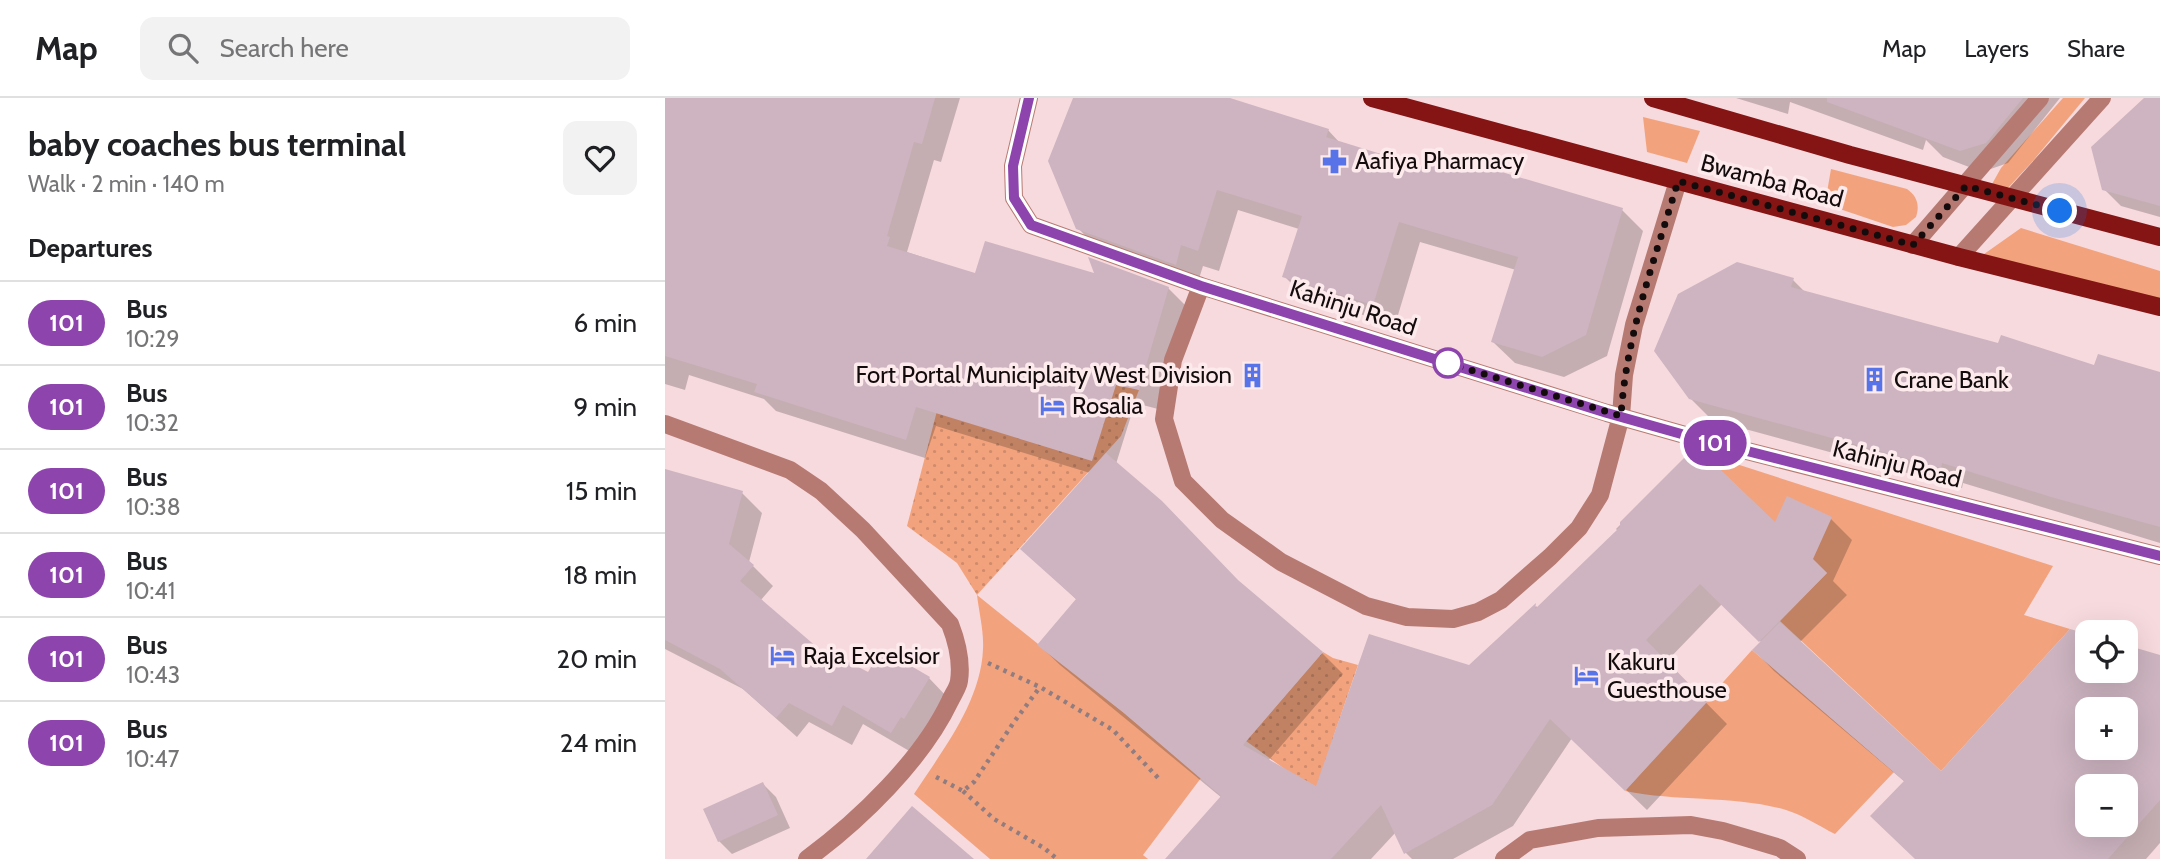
<!DOCTYPE html>
<html lang="en">
<head>
<meta charset="utf-8">
<style>
  body { margin:0; font-family:Cabin,sans-serif; background:#f2f2f2; color:#202124; height:100vh; display:flex; flex-direction:column; font-size:26px; white-space:nowrap }
  * { box-sizing:border-box; margin:0 }
  p { font-size:23px; color:#757577 }
  .icon { flex:none; width:38px; height:38px; fill:none; stroke:currentColor; stroke-width:2; stroke-linecap:round; stroke-linejoin:round }
  .map { position:relative; flex:1; overflow:hidden }
  .details { display:flex; flex-direction:column; background:#fff; width:665px }
  .details>* { flex:none }
  .badge { padding:0 14px; border-radius:23px; font-size:24px; line-height:46px }
  .tools { position:absolute; left:1410px; top:522px; display:grid; gap:14px }
  .tools a { display:grid; place-items:center; width:63px; height:63px; border-radius:14px; background:#fff; box-shadow:0 7px 28px #0002; font-size:35px }
  .you { position:absolute; width:35px; height:35px; margin:-18px; border:5px solid #fff; border-radius:50%; background:#1a73e8; box-shadow:0 0 0 10px #1a73e833 }
  .map>.badge { position:absolute; translate:-50% -50%; box-shadow:0 0 0 4px #fff }
  h2 { padding:0 28px; font-size:26px; line-height:63px }
  .round { display:grid; place-items:center; flex:none; width:74px; height:74px; border-radius:14px; background:#f2f2f2 }
  .head { display:flex; align-items:center; justify-content:space-between; height:119px; padding:0 28px }
  h1 { font-size:33px; font-weight:700; line-height:52px }
  ul { padding:0; list-style:none }
  li { display:flex; align-items:center; gap:21px; height:84px; padding:0 28px; border-top:2px solid #e0e0e0 }
  li div { flex:1 }
  li b { display:block; font-size:26px }
  li em { font-style:normal }
  li .badge { min-width:77px; font-weight:700; text-align:center }
  header { display:flex; align-items:center; gap:42px; box-sizing:border-box; height:98px; padding:0 35px; background:#fff; border-bottom:2px solid #e0e0e0 }
  header strong { font-size:33px }
  nav { display:flex; gap:38px; margin-inline-start:auto; font-size:24px }
  .search { width:490px; height:63px; background:#f2f2f2; display:flex; align-items:center; gap:18px; box-sizing:border-box; padding:0 24px; border-radius:14px; color:#757577; font-size:26px }
  main { display:flex; flex:1; min-height:0 }
  .map>svg:first-child { display:block }
  .grass { fill:#f2a37d }
  .garden { fill:url(#garden-dots) }
  .shadow { fill:#0003; fill-rule:evenodd }
  .building { fill:#cdb4c0; fill-rule:evenodd }
  .lines { fill:none; stroke-linecap:round; stroke-linejoin:round }
  .path { stroke:#917d80; stroke-width:4.5; stroke-dasharray:3.5 5; stroke-linecap:butt }
  .minor { stroke:#b77a72; stroke-width:18 }
  .primary { stroke:#851514; stroke-width:18 }
  .line-casing { stroke:#fff; stroke-width:16 }
  .line { stroke:#8e44ad; stroke-width:10 }
  .walk { stroke:#140b0c; stroke-width:7; stroke-dasharray:0 12.6 }
  .stop-dot { fill:#fff; stroke:#8e44ad; stroke-width:3.5 }
  .labels { text-anchor:middle; stroke-width:7; stroke-linejoin:round; paint-order:stroke }
  .poi-label { font-size:24px; fill:#140b0c; stroke:#fceaed; text-anchor:start }
  .street-label { font-size:24px; fill:#140b0c; stroke:#fceaed }
</style>
</head>
<body>
<header>
<strong>Map</strong>
<div class="search"><svg class="icon" aria-label="search" viewBox="0 0 24 24"><circle cx="10" cy="10" r="6"/><path d="M15 15l6 6"/></svg>Search here</div>
<nav><a>Map</a><a>Layers</a><a>Share</a></nav>
</header>
<main>
<section class="details">
<div class="head"><div><h1>baby coaches bus terminal</h1><p>Walk · 2 min · 140 m</p></div><a class="round"><svg class="icon" aria-label="heart" viewBox="0 0 24 24"><path d="M12 20l-8-8c-3-5 5-10 8-4 3-6 11-1 8 4z"/></svg></a></div>
<h2>Departures</h2>
<ul>
<li><span class="badge" style="background:#8e44ad;color:#fff">101</span><div><b>Bus</b><p>10:29</p></div><em>6 min</em></li>
<li><span class="badge" style="background:#8e44ad;color:#fff">101</span><div><b>Bus</b><p>10:32</p></div><em>9 min</em></li>
<li><span class="badge" style="background:#8e44ad;color:#fff">101</span><div><b>Bus</b><p>10:38</p></div><em>15 min</em></li>
<li><span class="badge" style="background:#8e44ad;color:#fff">101</span><div><b>Bus</b><p>10:41</p></div><em>18 min</em></li>
<li><span class="badge" style="background:#8e44ad;color:#fff">101</span><div><b>Bus</b><p>10:43</p></div><em>20 min</em></li>
<li><span class="badge" style="background:#8e44ad;color:#fff">101</span><div><b>Bus</b><p>10:47</p></div><em>24 min</em></li>
</ul>
</section>
<div class="map">
<svg width="1495" height="761" viewBox="0 0 1495 761">
  <defs>
    <pattern id="garden-dots" width="8" height="8" patternUnits="userSpaceOnUse" patternTransform="scale(1.75)"><rect width="8" height="8" fill="#f2a37d"/><path d="M2 2h.1M6 6h.1" fill="none" stroke="#cf8b6b" stroke-width="1.8" stroke-linecap="round"/></pattern>
  </defs>
  <rect width="100%" height="100%" fill="#f7dade"/>
  <path class="grass" d="M 1398,0 L 1420,0 L 1367,64 L 1341,92 L 1327,86 L 1336,70 Z
    M 978,19 L 1035,33 L 1022,65 L 982,54 Z
    M 1166,71 L 1242,91 C 1252,98 1255,107 1251,119 L 1241,127 L 1228,129 L 1160,106 Z
    M 1356,130 L 1495,173 L 1495,209 L 1312,161 Z
    M 1059,362 L 1388,468 L 1359,517 L 1405,531 L 1276,673 L 1115,523 L 1162,475 L 1052,369 Z
    M 312,497 L 459,615 L 536,680 L 478,757 L 483,761 L 325,761 L 249,696 C 277,653 316,604 318,551 C 319,534 314,514 312,497 Z
    M 1087,552 L 1229,674 L 1170,736 C 1154,728 1138,717 1121,712 C 1069,697 1013,704 960,693 Z"/>
  <path class="garden" d="M 291,240 L 474,292 L 456,338 L 312,497 L 292,465 L 242,428 Z
    M 658,554 L 668,560 L 693,567 L 668,640 L 705,719 L 621,672 L 581,643 Z"/>
  <path class="shadow" d="M 0,0 L 295,0 L 276,64 L 269,62 L 242,154 L 312,177 L 432,177 L 503,190 L 523,210 L 493,311 L 470,305 L 451,366 L 577,488 L 657,555 L 678,576 L 603,663 L 652,691 L 805,569 L 871,508 L 873,510 L 953,433 L 951,431 L 1028,353 L 1111,427 L 1123,400 L 1166,421 L 1187,442 L 1168,483 L 1182,497 L 1135,544 L 1276,676 L 1423,572 L 1461,572 L 1495,559 L 1495,745 L 1481,761 L 1252,761 L 1240,684 L 1109,573 L 1089,552 L 1097,545 L 1057,506 L 1001,564 L 1062,626 L 982,712 L 907,640 L 848,728 L 788,761 L 747,761 L 741,755 L 731,734 L 706,761 L 503,761 L 557,700 L 395,567 L 374,547 L 412,502 L 357,451 L 425,375 L 271,328 L 260,360 L 111,313 L 99,301 L 24,277 L 20,292 L 0,286 ZM 1423,611 L 1461,611 L 1461,649 L 1423,649 ZM 1423,688 L 1461,688 L 1461,726 L 1423,726 Z
    M 409,0 L 559,0 L 663,32 L 675,45 L 759,71 L 957,112 L 978,133 L 942,258 L 899,279 L 850,265 L 828,244 L 851,172 L 755,144 L 730,227 L 640,199 L 619,178 L 634,131 L 573,112 L 554,173 L 538,168 L 532,187 L 434,152 L 413,130 Z
    M 1071,0 L 1395,0 L 1343,65 L 1317,74 L 1278,59 L 1261,42 L 1258,52 L 1125,4 L 1123,16 Z
    M 1481,0 L 1495,0 L 1495,119 L 1456,108 L 1439,91 Z
    M 1128,182 L 1140,194 L 1334,248 L 1431,269 L 1495,275 L 1495,445 L 1298,385 L 1297,390 L 1047,322 L 1025,300 Z
    M 0,373 L 77,395 L 97,415 L 84,464 L 108,488 L 95,503 L 174,571 L 203,577 L 264,580 L 283,600 L 246,654 L 198,626 L 187,647 L 144,624 L 132,639 L 78,591 L 0,551 Z
    M 98,686 L 111,699 L 125,730 L 67,756 L 54,743 Z"/>
  <path class="building" d="M 0,0 L 270,0 L 257,46 L 249,44 L 222,138 L 225,139 L 222,148 L 310,175 L 320,143 L 429,175 L 423,159 L 504,189 L 474,292 L 451,287 L 427,363 L 251,309 L 241,342 L 89,294 L 92,286 L 0,258 Z
    M 408,0 L 565,0 L 664,31 L 661,39 L 758,69 L 763,52 L 958,110 L 921,237 L 877,259 L 826,244 L 853,159 L 734,124 L 708,207 L 617,179 L 637,118 L 552,92 L 533,153 L 516,147 L 511,167 L 411,131 L 383,63 Z
    M 1162,0 L 1358,0 L 1321,45 L 1295,53 L 1162,4 Z
    M 1479,0 L 1495,0 L 1495,108 L 1437,92 L 1426,49 Z
    M 1072,164 L 1129,180 L 1126,189 L 1333,245 L 1336,237 L 1429,267 L 1433,256 L 1495,274 L 1495,429 L 1386,399 L 1277,365 L 1276,370 L 1024,301 L 989,253 L 1013,196 Z
    M 1028,351 L 1036,353 L 1110,424 L 1122,398 L 1167,419 L 1148,461 L 1162,475 L 1094,544 L 1035,486 L 981,542 L 1042,604 L 960,693 L 885,621 L 827,707 L 739,756 L 716,707 L 666,761 L 500,761 L 556,698 L 459,615 L 372,547 L 411,501 L 355,451 L 441,355 L 497,403 L 573,482 L 658,554 L 578,647 L 651,688 L 704,536 L 804,567 L 871,505 L 870,511 L 955,429 L 955,424 Z
    M 0,371 L 78,393 L 64,446 L 89,467 L 75,483 L 174,568 L 178,561 L 203,574 L 217,551 L 265,579 L 239,621 L 236,619 L 226,635 L 178,607 L 167,628 L 124,605 L 111,620 L 55,571 L 0,542 Z
    M 1115,524 L 1276,673 L 1405,531 L 1423,536 L 1423,572 L 1461,572 L 1461,547 L 1495,557 L 1495,702 L 1443,761 L 1250,761 L 1205,718 L 1239,683 L 1087,552 ZM 1423,611 L 1461,611 L 1461,649 L 1423,649 ZM 1423,688 L 1461,688 L 1461,726 L 1423,726 Z
    M 98,684 L 113,717 L 53,744 L 38,711 Z
    M 247,708 L 309,761 L 201,761 Z"/>
  <g class="lines">
    <path class="path" d="M 323,565 L 375,589 L 448,632 L 496,683
      M 271,679 L 298,693 L 309,684 L 349,624 L 375,589
      M 298,693 L 329,721 L 379,750 L 392,761"/>
    <path class="minor" d="M 364,0 L 348,68 L 349,100 L 366,127 L 536,188 L 942,315 L 1027,339 L 1495,458
      M 1248,147 L 1375,0
      M 1294,159 L 1437,0
      M 536,188 L 508,262 L 499,321 L 518,383 L 557,422 L 616,464 L 701,508 L 742,519 L 788,521 L 813,514 L 836,502 L 885,459 L 914,430 L 935,397 L 956,318 L 959,277 L 969,227 L 1013,83
      M 0,326 L 125,372 L 156,393 L 198,432 L 285,526 C 292,544 297,563 294,583 C 293,590 288,596 285,603 C 257,662 195,722 142,761
      M 839,761 L 865,742 L 894,737 L 933,730 L 1026,727 L 1058,733 L 1115,750 L 1132,761"/>
    <path class="primary" d="M 707,0 L 1294,159 L 1495,209
      M 988,0 L 1185,57 L 1495,139"/>
  </g>
  <g class="lines">
    <defs>
      <path id="line" d="M 364,0 L 348,68 L 349,100 L 366,127 L 536,188 L 942,315 L 1027,339 L 1495,458"/>
    </defs>
    <use href="#line" class="line-casing"/>
    <use href="#line" class="line"/>
    <path class="walk" d="M 783,265 L 956,318 C 961,237 990,161 1013,83 L 1248,147 L 1301,88 L 1395,113"/>
  </g>
  <defs>
    <symbol id="pharmacy-bare" viewBox="-9 -9 18 18"><path d="M-2-6h4v4h4v4h-4v4h-4v-4h-4v-4h4Z" fill="#5872e8" stroke="#fceaed" stroke-width="2.5" paint-order="stroke"/></symbol>
    <symbol id="building-bare" viewBox="-9 -9 18 18"><path d="M-4-6H4V6H1V3H-1V6H-4ZM-2.5-4.3h1.7v1.8h-1.7ZM.8-4.3h1.7v1.8H.8ZM-2.5-1h1.7V.8h-1.7ZM.8-1h1.7V.8H.8Z" fill="#5872e8" stroke="#fceaed" stroke-width="2.5" paint-order="stroke"/></symbol>
    <symbol id="hotel-bare" viewBox="-9 -9 18 18"><path d="M-6-4.5h1.5V1H6V5H4.5V3h-9V5H-6ZM-4 0a1.8 1.8 0 1 1 3.6 0ZM.5 0V-2.5h3Q6-2.5 6 0Z" fill="#5872e8" stroke="#fceaed" stroke-width="2.5" paint-order="stroke"/></symbol>
  </defs>
  <g fill-rule="evenodd">
    <use href="#pharmacy-bare" x="652" y="46" width="35" height="35"/>
    <use href="#building-bare" x="570" y="260" width="35" height="35"/>
    <use href="#building-bare" x="1192" y="264" width="35" height="35"/>
    <use href="#hotel-bare" x="370" y="290" width="35" height="35"/>
    <use href="#hotel-bare" x="100" y="540" width="35" height="35"/>
    <use href="#hotel-bare" x="904" y="560" width="35" height="35"/>
  </g>
  <circle class="stop-dot" cx="783" cy="265" r="14"/>
  <g class="labels">
    <g class="poi-label">
      <text x="690" y="71">Aafiya Pharmacy</text>
      <text x="567" y="285" text-anchor="end">Fort Portal Municiplaity West Division</text>
      <text x="1229" y="290">Crane Bank</text>
      <text x="407" y="316">Rosalia</text>
      <text x="138" y="566">Raja Excelsior</text>
      <text x="942" y="572">Kakuru<tspan x="942" dy="28">Guesthouse</tspan></text>
    </g>
    <g class="street-label">
      <text transform="translate(1107 83) rotate(15)" y="8">Bwamba Road</text>
      <text transform="translate(688 210) rotate(18)" y="8">Kahinju Road</text>
      <text transform="translate(1232 366) rotate(14)" y="8">Kahinju Road</text>
    </g>
  </g>
</svg>
<div class="tools">
<a><svg class="icon" aria-label="locate" viewBox="0 0 24 24"><circle cx="12" cy="12" r="6"/><path d="M12 2v4M12 18v4M2 12h4M18 12h4"/></svg></a>
<a>+</a>
<a>−</a>
</div>
<div class="you" style="left:1395px;top:113px"></div>
<b class="badge" style="left:1050px;top:345px;background:#8e44ad;color:#fff">101</b>
</div>
</main>
</body>
</html>
